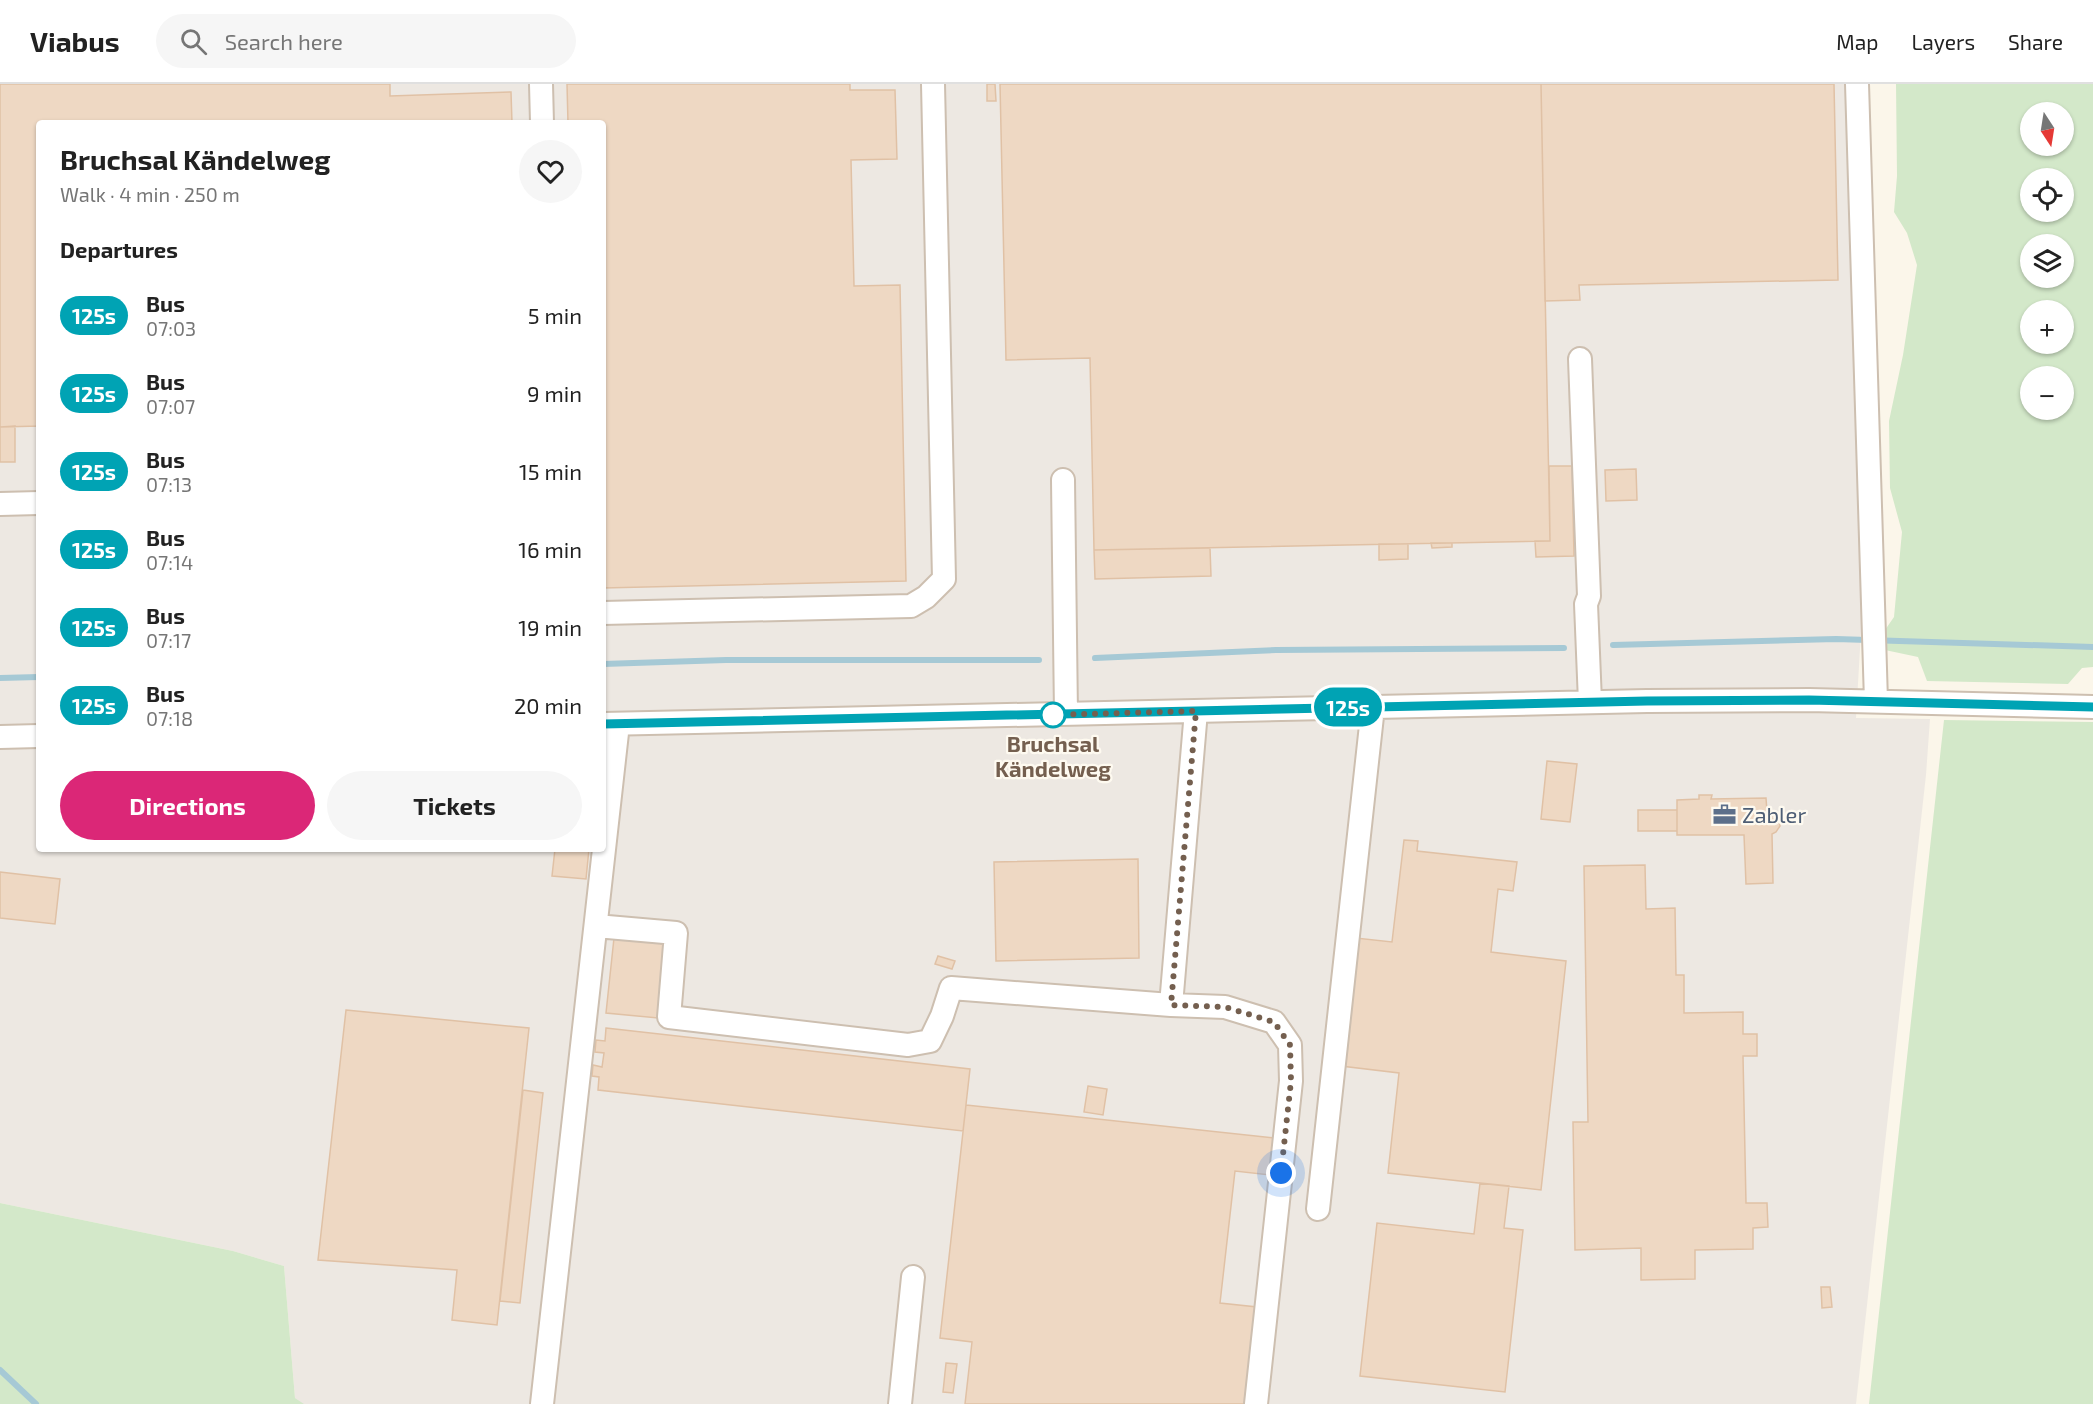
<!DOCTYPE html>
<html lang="en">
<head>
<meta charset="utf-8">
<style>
  body { margin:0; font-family:"Exo 2",sans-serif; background:#f6f6f6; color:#222; height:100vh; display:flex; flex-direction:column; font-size:22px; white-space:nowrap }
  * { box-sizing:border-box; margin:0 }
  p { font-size:20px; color:#767676 }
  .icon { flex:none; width:33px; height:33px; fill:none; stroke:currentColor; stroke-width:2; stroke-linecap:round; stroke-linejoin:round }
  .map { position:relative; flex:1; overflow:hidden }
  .sheet { position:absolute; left:36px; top:36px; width:570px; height:732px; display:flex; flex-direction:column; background:#fff; border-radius:6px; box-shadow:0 2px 4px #0004 }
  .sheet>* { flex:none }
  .badge { padding:0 12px; border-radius:20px; font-size:21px; line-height:39px }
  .needle { width:39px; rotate:168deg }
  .fabs { position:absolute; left:2020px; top:18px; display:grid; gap:12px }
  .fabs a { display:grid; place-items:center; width:54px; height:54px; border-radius:50%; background:#fff; box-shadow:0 2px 4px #0004; font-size:30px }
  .you { position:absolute; width:30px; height:30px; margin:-15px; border:4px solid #fff; border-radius:50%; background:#1a73e8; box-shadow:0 0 0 9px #1a73e833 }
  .map>.badge { position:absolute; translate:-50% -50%; box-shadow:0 0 0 3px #fff }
  h2 { padding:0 24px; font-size:22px; line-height:54px }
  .round { display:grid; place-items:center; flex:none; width:63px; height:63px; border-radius:32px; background:#f6f6f6 }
  .headline { display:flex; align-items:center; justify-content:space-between; height:102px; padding:0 24px }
  h1 { font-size:28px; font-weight:700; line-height:45px }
  .cta { display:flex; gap:12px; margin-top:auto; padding:12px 24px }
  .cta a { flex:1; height:69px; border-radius:36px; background:#db2777; color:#fff; font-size:24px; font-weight:700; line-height:69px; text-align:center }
  .cta a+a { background:#f6f6f6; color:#222 }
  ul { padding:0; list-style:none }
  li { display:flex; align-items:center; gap:18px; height:78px; padding:0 24px }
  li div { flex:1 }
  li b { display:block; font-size:22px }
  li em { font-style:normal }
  li .badge { min-width:66px; font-weight:700; text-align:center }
  header { display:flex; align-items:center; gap:36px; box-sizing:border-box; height:84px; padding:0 30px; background:#fff; border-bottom:2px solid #e0e0e0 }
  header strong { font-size:28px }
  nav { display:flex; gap:33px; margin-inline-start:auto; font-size:21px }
  .search { width:420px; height:54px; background:#f6f6f6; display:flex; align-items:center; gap:15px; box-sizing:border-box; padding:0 21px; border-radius:33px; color:#767676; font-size:22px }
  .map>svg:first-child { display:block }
  .industrial { fill:#ede8e2; fill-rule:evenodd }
  .green { fill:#d3e8c9; fill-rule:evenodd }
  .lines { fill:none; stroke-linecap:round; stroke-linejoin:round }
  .stream { stroke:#a6c9d5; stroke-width:6 }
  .building { fill:#eed8c3; stroke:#e0c1a5; stroke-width:1.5 }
  .minor-casing { stroke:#cdbfb0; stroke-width:26 }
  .minor { stroke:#fff; stroke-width:22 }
  .line-casing { stroke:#fff; stroke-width:14 }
  .line { stroke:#00a3b4; stroke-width:9 }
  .walk { stroke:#745f4f; stroke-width:6; stroke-dasharray:0 10.8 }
  .stop-dot { fill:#fff; stroke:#00a3b4; stroke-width:3 }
  .labels { text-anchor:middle; stroke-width:4.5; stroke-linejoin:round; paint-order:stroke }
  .stop-label { font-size:22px; font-weight:bold; fill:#745f4f; stroke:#fefaf0 }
  .service-label { font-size:22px; fill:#4e5e75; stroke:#fefaf0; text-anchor:start }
</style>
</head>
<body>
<header>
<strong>Viabus</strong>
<div class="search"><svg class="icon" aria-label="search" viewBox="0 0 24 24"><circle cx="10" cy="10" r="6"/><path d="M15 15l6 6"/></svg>Search here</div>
<nav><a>Map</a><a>Layers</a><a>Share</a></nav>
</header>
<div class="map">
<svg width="2093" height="1320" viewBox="0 0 2093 1320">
  <rect width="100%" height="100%" fill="#fbf6ea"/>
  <path class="industrial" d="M 0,0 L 1848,0 L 1862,530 L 1856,634 L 1930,635 L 1926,691 L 1856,1320 L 303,1320 L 295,1314 L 284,1182 L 233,1167 L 0,1119 ZM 39,39 L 603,39 L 603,765 L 39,765 Z"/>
  <path class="green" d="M 1896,0 L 2093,0 L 2093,583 L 2082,584 L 2068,600 L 1927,597 L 1918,573 L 1885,566 L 1885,546 L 1894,533 L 1902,448 L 1890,404 L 1889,337 L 1903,271 L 1917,181 L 1907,149 L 1894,128 L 1897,92 ZM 2031,28 L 2064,28 L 2064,62 L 2031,62 ZM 2031,94 L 2064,94 L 2064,128 L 2031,128 ZM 2031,160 L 2064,160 L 2064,194 L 2031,194 ZM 2031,226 L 2064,226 L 2064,260 L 2031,260 ZM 2031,292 L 2064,292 L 2064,326 L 2031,326 Z
    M 1944,636 L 2093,638 L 2093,1320 L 1869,1320 Z
    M 0,1119 L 233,1167 L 284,1182 L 295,1314 L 304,1320 L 0,1320 Z"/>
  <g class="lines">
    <path class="stream" d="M 1613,561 L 1836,555 L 2093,563
      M 1095,574 L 1276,566 L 1564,564
      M 603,580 L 726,576 L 1039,576
      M 0,594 L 39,593
      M 0,1286 L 36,1320"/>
  </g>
  <path class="building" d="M 0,0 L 390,0 L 390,12 L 511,8 L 512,39 L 39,39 L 39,342 L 0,343 Z
    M 567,0 L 850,0 L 850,6 L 895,6 L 897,75 L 851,76 L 854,202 L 900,201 L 906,497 L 603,504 L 603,39 L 568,39 Z
    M 987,0 L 995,0 L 996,17 L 987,17 Z
    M 1000,0 L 1541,0 L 1550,457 L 1094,466 L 1090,274 L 1006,276 Z
    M 1541,0 L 1834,0 L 1838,196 L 1579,201 L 1580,216 L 1545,217 Z
    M 15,342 L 15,378 L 0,378 L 0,343 Z
    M 1549,382 L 1572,382 L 1574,472 L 1536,473 L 1535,457 L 1550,457 Z
    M 1636,385 L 1637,416 L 1606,417 L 1605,386 Z
    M 1431,459 L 1452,459 L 1452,463 L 1432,464 Z
    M 1379,460 L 1408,460 L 1408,475 L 1379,476 Z
    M 1210,464 L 1211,492 L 1095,495 L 1094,466 Z
    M 1547,677 L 1577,680 L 1570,738 L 1541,735 Z
    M 1699,711 L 1712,711 L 1711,715 L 1766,714 L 1767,728 L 1772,728 L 1772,735 L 1779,736 L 1780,742 L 1776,748 L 1772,750 L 1773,799 L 1746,800 L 1744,751 L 1677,751 L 1677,716 L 1699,715 Z
    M 1638,726 L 1677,726 L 1677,747 L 1638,747 Z
    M 1404,756 L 1418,757 L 1417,767 L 1517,778 L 1513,807 L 1498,805 L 1491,868 L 1566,877 L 1541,1106 L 1388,1089 L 1399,989 L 1341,982 L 1356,854 L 1392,858 Z
    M 555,765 L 589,765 L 586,795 L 552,792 Z
    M 1138,775 L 1139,874 L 996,877 L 994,778 Z
    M 1645,781 L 1646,825 L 1675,824 L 1676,891 L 1684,891 L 1684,929 L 1743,928 L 1743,950 L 1757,950 L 1757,972 L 1743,972 L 1746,1119 L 1767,1119 L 1768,1143 L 1753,1144 L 1753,1165 L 1695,1166 L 1695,1195 L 1641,1196 L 1641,1164 L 1575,1166 L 1573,1038 L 1588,1038 L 1584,782 Z
    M 0,788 L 60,795 L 55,840 L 0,834 Z
    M 614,854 L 666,860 L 658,934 L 606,929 Z
    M 938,872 L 955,877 L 952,885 L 935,880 Z
    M 346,926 L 529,944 L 497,1241 L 452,1236 L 457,1186 L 318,1176 Z
    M 606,944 L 970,985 L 963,1047 L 598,1006 L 599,993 L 592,992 L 593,981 L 602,983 L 604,969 L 595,968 L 596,956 L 605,957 Z
    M 1088,1002 L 1107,1005 L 1103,1031 L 1084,1028 Z
    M 523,1006 L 543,1009 L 520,1219 L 500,1217 Z
    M 966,1021 L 1274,1054 L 1270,1091 L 1235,1087 L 1220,1219 L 1257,1223 L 1247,1320 L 965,1320 L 972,1258 L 940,1254 Z
    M 1480,1099 L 1509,1102 L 1504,1144 L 1523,1146 L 1505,1308 L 1360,1292 L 1377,1139 L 1474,1150 Z
    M 1821,1203 L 1830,1203 L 1832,1223 L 1822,1224 Z
    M 946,1279 L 957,1280 L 953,1309 L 943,1308 Z"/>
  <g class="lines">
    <defs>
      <path id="minor" d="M 541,0 L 542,39
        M 1857,0 L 1876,617
        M 1580,275 L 1589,512 L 1586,520 L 1590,618
        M 1063,396 L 1066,630
        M 0,420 L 39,419
        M 603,529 L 911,522 L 926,513 L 944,495 L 933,0
        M 1196,627 L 1171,921 L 1225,923 L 1274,938 L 1290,961 L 1291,997 L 1256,1320
        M 603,640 L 1647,617 L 1809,616 L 2093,623
        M 0,653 L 39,652
        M 596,842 L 676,849 L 669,933 L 908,961 L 930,957 L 942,932 L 951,904 L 1171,921
        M 1318,1125 L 1373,623
        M 542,1320 L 618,640
        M 900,1320 L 913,1193"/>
    </defs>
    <use href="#minor" class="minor-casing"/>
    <use href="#minor" class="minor"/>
  </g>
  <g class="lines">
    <defs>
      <path id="line" d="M 603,640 L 1647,617 L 1809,616 L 2093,623"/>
    </defs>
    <use href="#line" class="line-casing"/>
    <use href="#line" class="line"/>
    <path class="walk" d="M 1053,631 L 1047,631 L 1196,627 L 1171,921 L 1225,923 L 1274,938 L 1290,961 L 1291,997 L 1281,1089"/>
  </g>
  <defs>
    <symbol id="office-bare" viewBox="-9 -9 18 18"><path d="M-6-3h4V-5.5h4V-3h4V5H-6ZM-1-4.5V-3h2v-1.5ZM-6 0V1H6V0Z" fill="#5c6f8a" stroke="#fefaf0" stroke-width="2.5" paint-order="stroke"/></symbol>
  </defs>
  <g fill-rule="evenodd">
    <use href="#office-bare" x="1708" y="714" width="33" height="33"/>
  </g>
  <circle class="stop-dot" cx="1053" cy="631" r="12"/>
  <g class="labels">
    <g class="stop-label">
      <text x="1053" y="668">Bruchsal<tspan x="1053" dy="25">Kändelweg</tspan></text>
    </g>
    <g class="service-label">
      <text x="1742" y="739">Zabler</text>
    </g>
  </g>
</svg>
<div class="fabs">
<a><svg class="needle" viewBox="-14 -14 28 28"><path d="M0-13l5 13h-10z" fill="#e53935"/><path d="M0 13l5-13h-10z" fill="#767676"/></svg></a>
<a><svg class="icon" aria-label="locate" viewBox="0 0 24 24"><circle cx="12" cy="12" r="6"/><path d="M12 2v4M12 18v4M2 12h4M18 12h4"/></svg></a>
<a><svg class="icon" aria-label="layers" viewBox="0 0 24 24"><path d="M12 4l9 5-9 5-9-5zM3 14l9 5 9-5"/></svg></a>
<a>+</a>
<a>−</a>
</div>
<div class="you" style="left:1281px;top:1089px"></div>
<b class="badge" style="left:1348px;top:623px;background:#00a3b4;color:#fff">125s</b>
<section class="sheet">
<div class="headline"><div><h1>Bruchsal Kändelweg</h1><p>Walk · 4 min · 250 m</p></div><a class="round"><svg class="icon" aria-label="heart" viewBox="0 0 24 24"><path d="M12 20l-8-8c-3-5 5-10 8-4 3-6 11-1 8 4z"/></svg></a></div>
<h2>Departures</h2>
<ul>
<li><span class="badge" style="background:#00a3b4;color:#fff">125s</span><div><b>Bus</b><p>07:03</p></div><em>5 min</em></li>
<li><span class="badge" style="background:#00a3b4;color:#fff">125s</span><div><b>Bus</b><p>07:07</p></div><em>9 min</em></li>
<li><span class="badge" style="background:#00a3b4;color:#fff">125s</span><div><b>Bus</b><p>07:13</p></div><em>15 min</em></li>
<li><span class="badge" style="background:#00a3b4;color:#fff">125s</span><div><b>Bus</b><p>07:14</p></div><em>16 min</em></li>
<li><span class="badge" style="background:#00a3b4;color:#fff">125s</span><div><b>Bus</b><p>07:17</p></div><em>19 min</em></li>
<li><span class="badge" style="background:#00a3b4;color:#fff">125s</span><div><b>Bus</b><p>07:18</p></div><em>20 min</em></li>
</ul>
<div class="cta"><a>Directions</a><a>Tickets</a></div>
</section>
</div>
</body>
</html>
